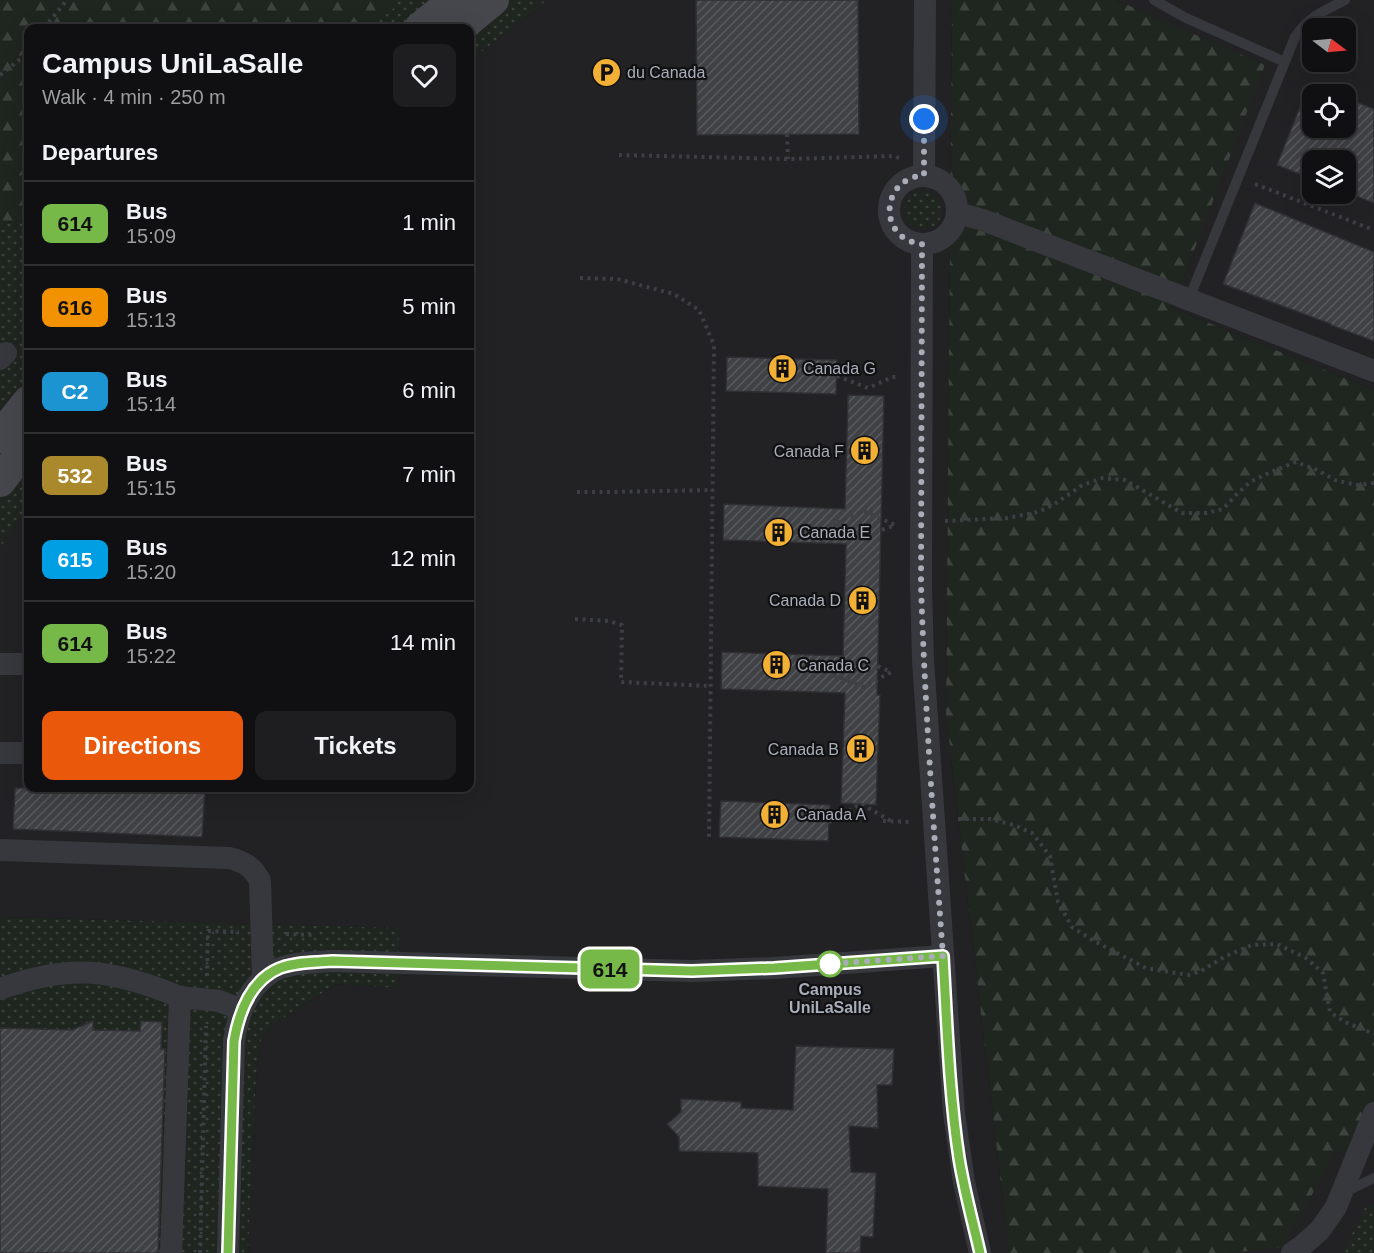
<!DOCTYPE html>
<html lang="en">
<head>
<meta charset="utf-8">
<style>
  body { margin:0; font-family:Helvetica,sans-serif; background:#1e1e20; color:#f1f3f6; height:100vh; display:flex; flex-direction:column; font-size:22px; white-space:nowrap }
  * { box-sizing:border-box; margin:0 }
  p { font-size:20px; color:#9c9d9f }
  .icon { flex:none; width:33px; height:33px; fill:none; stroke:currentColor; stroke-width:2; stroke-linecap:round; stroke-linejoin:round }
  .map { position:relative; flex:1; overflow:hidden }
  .side { position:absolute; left:24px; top:24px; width:450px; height:768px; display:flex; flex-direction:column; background:#101012; border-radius:12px; box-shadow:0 6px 24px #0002,0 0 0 2px #303032 }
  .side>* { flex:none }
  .badge { padding:0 12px; border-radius:9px; font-size:21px; line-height:39px }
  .needle { width:39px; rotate:106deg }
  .tools { position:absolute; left:1302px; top:18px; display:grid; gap:12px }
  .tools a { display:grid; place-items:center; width:54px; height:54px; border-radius:12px; background:#101012; box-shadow:0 6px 24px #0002,0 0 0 2px #303032; font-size:30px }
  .you { position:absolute; width:30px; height:30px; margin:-15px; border:4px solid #fff; border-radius:50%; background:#1a73e8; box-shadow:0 0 0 9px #1a73e833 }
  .map>.badge { position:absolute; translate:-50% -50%; box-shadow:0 0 0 3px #fff }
  h2 { padding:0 18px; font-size:22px; line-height:54px }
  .round { display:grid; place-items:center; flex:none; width:63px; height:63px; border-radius:12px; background:#1e1e20 }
  .overview { display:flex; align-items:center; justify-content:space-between; height:102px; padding:0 18px }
  h1 { font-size:28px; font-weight:600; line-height:45px }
  .action { display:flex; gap:12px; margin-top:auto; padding:12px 18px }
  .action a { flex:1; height:69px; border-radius:12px; background:#ea580c; color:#fff; font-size:24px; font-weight:600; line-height:69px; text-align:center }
  .action a+a { background:#1e1e20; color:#f1f3f6 }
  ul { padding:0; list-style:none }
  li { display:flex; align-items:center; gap:18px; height:84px; padding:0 18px; border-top:2px solid #303032 }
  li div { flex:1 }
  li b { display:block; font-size:22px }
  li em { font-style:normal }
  li .badge { min-width:66px; font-weight:700; text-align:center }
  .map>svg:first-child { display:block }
  .built { fill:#222225; fill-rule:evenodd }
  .grass { fill:url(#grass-dots) }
  .forest { fill:url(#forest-firs) }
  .building { fill:url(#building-hatch); stroke:#303034; stroke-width:1.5 }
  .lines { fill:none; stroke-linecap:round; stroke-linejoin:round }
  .path { stroke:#3d3f44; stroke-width:4; stroke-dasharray:3 4.5; stroke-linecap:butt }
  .service { stroke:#37383d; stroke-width:10 }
  .minor { stroke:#37383d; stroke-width:22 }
  .secondary { stroke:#45474d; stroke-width:32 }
  .line-casing { stroke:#fff; stroke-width:14 }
  .line { stroke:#76b948; stroke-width:9 }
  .walk { stroke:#a8adb8; stroke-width:6; stroke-dasharray:0 10.8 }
  .stop-dot { fill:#fff; stroke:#76b948; stroke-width:3 }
  .labels { text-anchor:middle; stroke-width:4.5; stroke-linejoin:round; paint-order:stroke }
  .poi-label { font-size:16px; fill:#a8adb8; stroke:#111113; text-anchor:start }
  .stop-label { font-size:16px; font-weight:bold; fill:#a8adb8; stroke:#111113 }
</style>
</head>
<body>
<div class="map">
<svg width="1374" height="1253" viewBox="0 0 1374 1253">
  <defs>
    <pattern id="grass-dots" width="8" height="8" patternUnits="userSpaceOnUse" patternTransform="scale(1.5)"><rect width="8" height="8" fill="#1e261f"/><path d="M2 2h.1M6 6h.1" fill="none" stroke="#3c433d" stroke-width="1.8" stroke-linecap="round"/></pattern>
    <pattern id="forest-firs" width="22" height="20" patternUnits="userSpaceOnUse" patternTransform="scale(1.5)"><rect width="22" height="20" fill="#1e261f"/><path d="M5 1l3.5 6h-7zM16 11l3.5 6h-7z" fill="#3c433d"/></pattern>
    <pattern id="building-hatch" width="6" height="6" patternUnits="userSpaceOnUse" patternTransform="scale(1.5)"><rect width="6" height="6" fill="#404145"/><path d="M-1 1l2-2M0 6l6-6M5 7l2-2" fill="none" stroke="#595a5e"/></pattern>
  </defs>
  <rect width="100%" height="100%" fill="#161618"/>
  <path class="built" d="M 547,0 L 952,0 L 946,714 L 1009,1253 L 248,1253 L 256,1078 L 260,1042 L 274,1024 L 336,984 L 396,988 L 398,928 L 0,917 L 0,548 L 28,507 L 28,788 L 470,788 L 470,61 Z
    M 1116,0 L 1374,0 L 1374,390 L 1172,308 L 1264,65 ZM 1312,28 L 1346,28 L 1346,62 L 1312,62 ZM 1312,94 L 1346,94 L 1346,128 L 1312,128 ZM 1312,160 L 1346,160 L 1346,194 L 1312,194 Z
    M 1374,1148 L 1374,1253 L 1230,1253 L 1283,1246 L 1336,1150 Z"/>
  <path class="grass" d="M 396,0 L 547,0 L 470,61 L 470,28 L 369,28 L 395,7 Z
    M904 210a19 19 0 1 1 38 0a19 19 0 1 1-38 0Z
    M 28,219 L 28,507 L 0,548 L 0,223 Z
    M 0,917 L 399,928 L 397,988 L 336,984 L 274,1024 L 260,1042 L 256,1078 L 248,1253 L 0,1253 Z
    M 1374,1205 L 1374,1253 L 1345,1253 L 1344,1250 L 1365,1208 Z"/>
  <path class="forest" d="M 0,0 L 396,0 L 395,7 L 369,28 L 28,28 L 28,219 L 0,223 Z
    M 952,0 L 1116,0 L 1265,65 L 1172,308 L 1374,390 L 1374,1148 L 1336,1151 L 1283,1247 L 1230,1253 L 1009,1253 L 946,714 Z"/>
  <path class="building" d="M 696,0 L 858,0 L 859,134 L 697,135 Z
    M 1309,84 L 1336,94 L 1312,94 L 1312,128 L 1346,128 L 1346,98 L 1374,109 L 1374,203 L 1346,192 L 1346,160 L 1312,160 L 1312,179 L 1277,165 Z
    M 1255,203 L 1374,252 L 1374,341 L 1331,325 L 1331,324 L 1223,284 Z
    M 727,357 L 837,360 L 836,394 L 726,391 Z
    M 848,395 L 884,396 L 877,695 L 880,695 L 876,805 L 841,803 L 845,693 L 721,689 L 722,652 L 843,656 L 846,544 L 723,540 L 724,504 L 845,509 Z
    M 15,788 L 205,788 L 202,837 L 13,829 Z
    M 721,801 L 830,805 L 828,841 L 719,837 Z
    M 93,1021 L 93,1030 L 140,1031 L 141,1021 L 162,1022 L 161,1049 L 165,1049 L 158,1253 L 0,1253 L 0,1028 L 72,1030 Z
    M 796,1046 L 894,1049 L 892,1085 L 877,1085 L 878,1128 L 849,1126 L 851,1172 L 876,1173 L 873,1237 L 861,1236 L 860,1253 L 826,1253 L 828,1189 L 758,1186 L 758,1153 L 679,1151 L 679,1137 L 667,1124 L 681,1112 L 681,1099 L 741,1102 L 741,1108 L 793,1110 Z"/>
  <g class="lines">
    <path class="path" d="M 44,28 L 67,0
      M 0,75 L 18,61 L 28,47
      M 787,134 L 788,159
      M 619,155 L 788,159 L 894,156 L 899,158
      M 1255,184 L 1374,230
      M 580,278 L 617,279 L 674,294 L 699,310 L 714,345 L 709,841
      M 837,376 L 868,388 L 892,377 L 899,377
      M 577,492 L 612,492 L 713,490
      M 864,511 L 895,525 L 864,537 L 833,524 Z
      M 945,521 L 1008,518 L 1038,512 L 1053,505 L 1081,486 L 1102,478 L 1125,480 L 1182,513 L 1207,513 L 1223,509 L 1236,495 L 1250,482 L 1271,472 L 1296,462 L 1317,470 L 1335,480 L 1357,485 L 1374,483
      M 575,619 L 609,621 L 622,625 L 621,682 L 710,686
      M 864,660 L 891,672 L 864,687 L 831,674 Z
      M 958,819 L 990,819 L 1014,825 L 1032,833 L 1050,856 L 1058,902 L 1072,927 L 1092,940 L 1146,968 L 1188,975 L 1201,971 L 1226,956 L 1252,945 L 1277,944 L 1306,958 L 1323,973 L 1330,1012 L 1345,1022 L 1374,1034
      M 883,821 L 910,822
      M 829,822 L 861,804 L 891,821
      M 286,934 L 314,935
      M 207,976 L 208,931 L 239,932
      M 200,1253 L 206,1026"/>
    <path class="service" d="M 1154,0 L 1186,18 L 1285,62
      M 1189,299 L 1295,37 C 1309,16 1324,11 1345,0
      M 1345,1192 L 1374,1178"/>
    <path class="minor" d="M 924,175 L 925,0
      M889 210a34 34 0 1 1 68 0a34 34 0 1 1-68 0Z
      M 958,213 L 983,220 L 1374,371
      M 922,244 L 921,585 L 923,660 L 954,1113 L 964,1182 L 980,1253
      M 0,359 L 6,353
      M 0,664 L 28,664
      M 0,753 L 28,753
      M 0,850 L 229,858 C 245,862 253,867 260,881 L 263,978
      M 0,989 C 71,963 112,969 180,997
      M 171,1253 L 180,997 L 219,1001 L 242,1010
      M 228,1253 L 234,1041 C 238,1012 251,980 280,968 C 297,962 315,962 332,961 L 692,971 L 774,968 L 943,956
      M 1292,1253 L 1302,1246 L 1320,1230 L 1336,1207 L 1374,1113"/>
    <path class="secondary" d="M 420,28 L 455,0
      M 459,28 L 493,0
      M 0,437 L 28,402
      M 0,481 L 28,444"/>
  </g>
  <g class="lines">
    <defs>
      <path id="line" d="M 228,1253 L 234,1041 C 239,1012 251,980 280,968 C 297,962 315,962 332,961 L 692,971 L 774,968 L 943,956 C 947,1024 949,1092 959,1158 C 964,1190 973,1222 980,1253"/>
    </defs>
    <use href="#line" class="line-casing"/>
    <use href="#line" class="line"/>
    <path class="walk" d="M 830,964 L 827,964 L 943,956 C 934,833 925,709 921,585 L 922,244 C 878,240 879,179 924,175 L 924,119"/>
  </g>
  <defs>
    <symbol id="parking-disc" viewBox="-11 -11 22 22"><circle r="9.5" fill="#f2b134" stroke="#111113"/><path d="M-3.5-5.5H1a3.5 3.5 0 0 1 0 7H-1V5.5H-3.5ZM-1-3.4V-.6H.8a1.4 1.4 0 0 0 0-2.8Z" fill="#111"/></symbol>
    <symbol id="building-disc" viewBox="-11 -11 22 22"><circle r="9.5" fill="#f2b134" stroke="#111113"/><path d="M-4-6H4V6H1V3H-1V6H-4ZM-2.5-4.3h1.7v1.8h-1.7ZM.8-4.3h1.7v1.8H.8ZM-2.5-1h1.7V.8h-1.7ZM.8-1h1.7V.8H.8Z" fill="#111"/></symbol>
  </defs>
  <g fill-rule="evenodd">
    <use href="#parking-disc" x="590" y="56" width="33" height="33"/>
    <use href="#building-disc" x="766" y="352" width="33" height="33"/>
    <use href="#building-disc" x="848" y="434" width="33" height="33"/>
    <use href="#building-disc" x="762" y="516" width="33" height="33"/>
    <use href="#building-disc" x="846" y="584" width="33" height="33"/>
    <use href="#building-disc" x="760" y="648" width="33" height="33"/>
    <use href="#building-disc" x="844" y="732" width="33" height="33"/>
    <use href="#building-disc" x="758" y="798" width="33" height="33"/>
  </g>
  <circle class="stop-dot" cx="830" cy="964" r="12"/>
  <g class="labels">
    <g class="poi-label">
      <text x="627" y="78">du Canada</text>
      <text x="803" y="374">Canada G</text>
      <text x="844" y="457" text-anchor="end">Canada F</text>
      <text x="799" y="538">Canada E</text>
      <text x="841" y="606" text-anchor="end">Canada D</text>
      <text x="797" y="671">Canada C</text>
      <text x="839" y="755" text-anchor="end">Canada B</text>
      <text x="796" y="820">Canada A</text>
    </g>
    <g class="stop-label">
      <text x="830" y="995">Campus<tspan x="830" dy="18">UniLaSalle</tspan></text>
    </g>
  </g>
</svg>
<div class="tools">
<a><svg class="needle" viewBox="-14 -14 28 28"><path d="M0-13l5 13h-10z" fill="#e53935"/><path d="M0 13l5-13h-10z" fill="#9c9d9f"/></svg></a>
<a><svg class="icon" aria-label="locate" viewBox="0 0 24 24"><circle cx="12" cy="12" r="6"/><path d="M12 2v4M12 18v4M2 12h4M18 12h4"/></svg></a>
<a><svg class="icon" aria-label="layers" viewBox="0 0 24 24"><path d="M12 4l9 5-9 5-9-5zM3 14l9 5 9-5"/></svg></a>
</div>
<div class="you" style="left:924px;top:119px"></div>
<b class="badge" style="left:610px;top:969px;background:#76b948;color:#111">614</b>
<section class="side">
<div class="overview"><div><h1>Campus UniLaSalle</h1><p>Walk · 4 min · 250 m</p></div><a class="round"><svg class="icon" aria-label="heart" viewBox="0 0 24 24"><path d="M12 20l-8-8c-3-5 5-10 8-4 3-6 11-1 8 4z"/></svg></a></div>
<h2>Departures</h2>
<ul>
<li><span class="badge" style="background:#76b948;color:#111">614</span><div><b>Bus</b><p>15:09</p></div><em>1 min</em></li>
<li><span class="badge" style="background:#f39200;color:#111">616</span><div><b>Bus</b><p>15:13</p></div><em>5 min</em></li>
<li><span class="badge" style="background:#1c94d2;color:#fff">C2</span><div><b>Bus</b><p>15:14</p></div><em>6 min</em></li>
<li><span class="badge" style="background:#aa892c;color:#fff">532</span><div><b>Bus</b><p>15:15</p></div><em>7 min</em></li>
<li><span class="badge" style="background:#009fe3;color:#fff">615</span><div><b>Bus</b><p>15:20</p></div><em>12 min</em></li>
<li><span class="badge" style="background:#76b948;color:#111">614</span><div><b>Bus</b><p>15:22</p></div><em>14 min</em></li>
</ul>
<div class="action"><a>Directions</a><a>Tickets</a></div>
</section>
</div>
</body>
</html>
